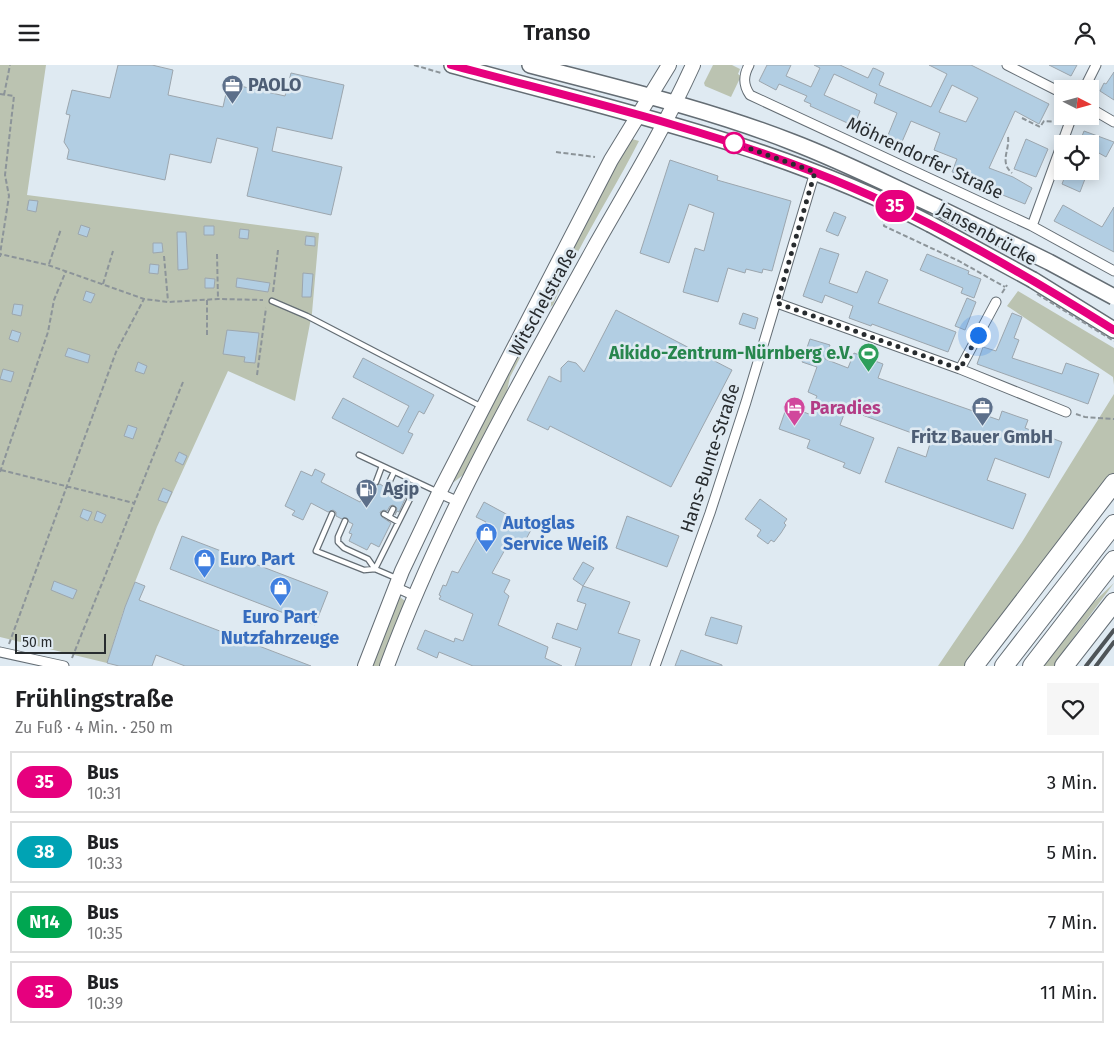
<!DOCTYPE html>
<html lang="de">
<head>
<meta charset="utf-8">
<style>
  body { margin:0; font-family:"Fira Sans",sans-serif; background:#f6f6f6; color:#202124; height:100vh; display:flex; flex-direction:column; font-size:19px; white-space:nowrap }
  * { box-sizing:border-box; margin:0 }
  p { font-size:16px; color:#757577 }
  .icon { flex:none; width:28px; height:28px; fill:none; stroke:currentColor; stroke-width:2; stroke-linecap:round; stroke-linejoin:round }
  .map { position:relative; height:601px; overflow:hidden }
  .side { display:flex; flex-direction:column; background:#fff; flex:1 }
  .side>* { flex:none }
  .badge { padding:0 10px; border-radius:16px; font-size:18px; line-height:32px }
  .needle { width:32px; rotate:96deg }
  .tools { position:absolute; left:1054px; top:15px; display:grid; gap:10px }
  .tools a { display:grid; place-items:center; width:45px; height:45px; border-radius:0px; background:#fff; box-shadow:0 2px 12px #0003; font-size:25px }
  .scale { position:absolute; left:15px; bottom:12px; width:91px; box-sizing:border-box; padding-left:5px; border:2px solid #282c2f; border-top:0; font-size:14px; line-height:18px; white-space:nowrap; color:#282c2f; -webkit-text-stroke:4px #dfeaf2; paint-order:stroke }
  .you { position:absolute; width:25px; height:25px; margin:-12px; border:4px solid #fff; border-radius:50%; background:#1a73e8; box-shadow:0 0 0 8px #1a73e833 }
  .map>.badge { position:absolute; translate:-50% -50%; box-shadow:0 0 0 2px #fff }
  .round { display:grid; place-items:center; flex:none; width:52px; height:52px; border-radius:0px; background:#f6f6f6 }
  .headline { display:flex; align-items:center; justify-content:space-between; height:85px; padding:0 15px }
  h1 { font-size:24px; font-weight:600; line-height:38px }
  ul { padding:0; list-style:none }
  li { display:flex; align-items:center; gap:15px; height:62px; margin:0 10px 8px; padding:0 5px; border:2px solid #e0e0e0; border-radius:0px }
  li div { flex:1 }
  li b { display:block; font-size:19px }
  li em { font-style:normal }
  li .badge { min-width:55px; font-weight:700; text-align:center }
  header { display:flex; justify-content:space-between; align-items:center; height:65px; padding:0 15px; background:#fff; font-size:22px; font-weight:600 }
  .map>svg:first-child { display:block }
  .green { fill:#bbc3b1 }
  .building { fill:#b2cee3; stroke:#9ca6ae; fill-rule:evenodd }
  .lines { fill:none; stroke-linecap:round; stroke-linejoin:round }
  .lane-casing { stroke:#646d74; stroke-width:7 }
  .street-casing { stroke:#646d74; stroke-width:11 }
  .secondary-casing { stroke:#646d74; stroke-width:16 }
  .primary-casing { stroke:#646d74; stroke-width:18 }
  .highway-casing { stroke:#646d74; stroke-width:20 }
  .path { stroke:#8c9499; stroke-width:2; stroke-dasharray:5 2.5; stroke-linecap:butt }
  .lane { stroke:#fff; stroke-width:4.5 }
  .street { stroke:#fff; stroke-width:9 }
  .secondary { stroke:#fff; stroke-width:14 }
  .primary { stroke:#fff; stroke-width:15 }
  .highway { stroke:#fff; stroke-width:18 }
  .rail { stroke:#4e5458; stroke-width:4 }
  .primary-bridge-casing { stroke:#646d74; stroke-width:18; stroke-linecap:butt }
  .path-bridge { stroke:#8c9499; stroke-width:2; stroke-dasharray:5 2.5; stroke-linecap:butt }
  .primary-bridge { stroke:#fff; stroke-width:15 }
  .line-casing { stroke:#fff; stroke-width:11 }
  .line { stroke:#e6007e; stroke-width:8 }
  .walk { stroke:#282c2f; stroke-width:5; stroke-dasharray:0 9 }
  .stop-dot { fill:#fff; stroke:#e6007e; stroke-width:2.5 }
  .labels { text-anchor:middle; stroke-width:5; stroke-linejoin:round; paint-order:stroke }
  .service-label { font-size:18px; font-weight:bold; fill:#4e5e75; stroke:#dfeaf2; text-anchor:start }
  .street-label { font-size:18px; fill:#282c2f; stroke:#dfeaf2 }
  .leisure-label { font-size:18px; font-weight:bold; fill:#27864d; stroke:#dfeaf2; text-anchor:end }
  .hotel-label { font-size:18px; font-weight:bold; fill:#b23c85; stroke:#dfeaf2; text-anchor:start }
  .shop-label { font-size:18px; font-weight:bold; fill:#366cbe; stroke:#dfeaf2; text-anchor:start }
</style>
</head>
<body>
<header><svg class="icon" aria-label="menu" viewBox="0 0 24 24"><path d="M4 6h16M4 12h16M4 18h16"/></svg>Transo<svg class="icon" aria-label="person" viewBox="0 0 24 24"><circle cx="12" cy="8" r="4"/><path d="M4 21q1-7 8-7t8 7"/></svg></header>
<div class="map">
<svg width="1114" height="601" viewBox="0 0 1114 601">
  <rect width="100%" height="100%" fill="#dfeaf2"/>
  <path class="green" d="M 0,0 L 46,0 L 27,130 L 319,168 L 312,248 L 295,336 L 228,306 L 157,462 L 123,547 L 107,598 L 0,572 Z
    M 713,0 L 732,0 L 740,4 L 738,9 L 741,11 L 731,32 L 705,21 L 704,18 Z
    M 632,74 L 639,76 C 611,131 576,183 553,240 L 549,243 L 543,243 L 543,240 L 609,113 Z
    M 1018,226 L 1114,283 L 1114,320 L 1113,312 L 1007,241 Z
    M 535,255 L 538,256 L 538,258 L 510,312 L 507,326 L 468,401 L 463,410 L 454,417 L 452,414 Z
    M 1114,329 L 1114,408 L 966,601 L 938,601 L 1022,477 Z
    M 1114,518 L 1068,580 L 1070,582 L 1055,601 L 1041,601 L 1078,552 Z
    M 400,532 L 405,536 L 381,601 L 371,601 L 396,534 Z"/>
  <path class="building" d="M 118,0 L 152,0 L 173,5 L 168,30 L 223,42 L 227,24 L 238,27 L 240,21 L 285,31 L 291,8 L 344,20 L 332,74 L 277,62 L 272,86 L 342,102 L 331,150 L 247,131 L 258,83 L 217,73 L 211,98 L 170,89 L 165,115 L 67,94 L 69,85 L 64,77 L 70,50 L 66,49 L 72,25 L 110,33 Z
    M 767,0 L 791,0 L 786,11 L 811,22 L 820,3 L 814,0 L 840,0 L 868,13 L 873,3 L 876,4 L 884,8 L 879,20 L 931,42 L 947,9 L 929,0 L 971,0 L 1049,39 L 1039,59 L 1015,46 L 989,103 L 1013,112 L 1032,123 L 1025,139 L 958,112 L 959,109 L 952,107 L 957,94 L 934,85 L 940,68 L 911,56 L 898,86 L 884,80 L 897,48 L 874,38 L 877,29 L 834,9 L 824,30 L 860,46 L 854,61 L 810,41 L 811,39 L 804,36 L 807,31 L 779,19 L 776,25 L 759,16 ZM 952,20 L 978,33 L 966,57 L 939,47 Z
    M 1049,0 L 1077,0 L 1071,11 Z
    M 1114,7 L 1114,35 L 1100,26 L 1104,18 L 1106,19 Z
    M 1084,66 L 1114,77 L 1106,92 L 1090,83 L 1090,79 L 1079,79 Z
    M 1026,74 L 1048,84 L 1036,112 L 1014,104 Z
    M 670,95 L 718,111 L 717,115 L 791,136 L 772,206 L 763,204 L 762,208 L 746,204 L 745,208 L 728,203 L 718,237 L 683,227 L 695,183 L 704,186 L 714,148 L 689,139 L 669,198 L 640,188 Z
    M 1067,106 L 1088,106 L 1080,127 L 1062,119 Z
    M 29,135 L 38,136 L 36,147 L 27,145 Z
    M 1063,140 L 1102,162 L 1114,142 L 1114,187 L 1054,156 Z
    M 834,147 L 846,152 L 838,171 L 826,166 Z
    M 81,160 L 90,163 L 87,172 L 78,169 Z
    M 204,161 L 214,161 L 214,170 L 204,170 Z
    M 240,164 L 249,165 L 248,174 L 239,173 Z
    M 177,167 L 186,167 L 188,204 L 178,205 Z
    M 306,171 L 315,172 L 315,181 L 305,180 Z
    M 153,178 L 162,178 L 163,187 L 153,188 Z
    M 820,183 L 839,189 L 829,218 L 857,228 L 866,206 L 888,215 L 878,238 L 956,267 L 948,287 L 872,259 L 871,261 L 849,253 L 853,241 L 825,230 L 822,238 L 803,231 Z
    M 927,189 L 969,206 L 968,209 L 981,214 L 974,233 L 961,228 L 963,223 L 920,205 Z
    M 150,199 L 159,200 L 158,209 L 149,208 Z
    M 303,208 L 313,209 L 311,232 L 302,232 Z
    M 205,213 L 215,214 L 214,223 L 205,223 Z
    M 237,213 L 270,218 L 268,227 L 236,222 Z
    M 86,226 L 95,229 L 91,238 L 83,235 Z
    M 967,233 L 976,237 L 965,265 L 955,261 Z
    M 14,239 L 23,240 L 21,251 L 12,249 Z
    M 616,245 L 732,305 L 671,422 L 550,361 L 548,365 L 527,355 L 549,311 L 561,317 L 561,303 L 568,296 L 576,298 L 584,307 Z
    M 743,248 L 758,253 L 755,264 L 739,259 Z
    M 1012,248 L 1022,252 L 1014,273 L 1019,275 L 1012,293 L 1062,309 L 1066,298 L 1099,309 L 1088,339 L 977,299 L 983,282 L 996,286 Z
    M 12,265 L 21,268 L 18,277 L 9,274 Z
    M 227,265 L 259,268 L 255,298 L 244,297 L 245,292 L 223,289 Z
    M 810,274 L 830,280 L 825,294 L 848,303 L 854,288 L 883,299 L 878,313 L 999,355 L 1002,346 L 1019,352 L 1028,355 L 1025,363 L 1062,377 L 1049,413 L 995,393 L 987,415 L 1026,429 L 1013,464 L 885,417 L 898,382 L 926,392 L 931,375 L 846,344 L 840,360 L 874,373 L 860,409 L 843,402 L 845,398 L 807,383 L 810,375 L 779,364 L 787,341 L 809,349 L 817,331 L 808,327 L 817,302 L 802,297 Z
    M 68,283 L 90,290 L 88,298 L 65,291 Z
    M 363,293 L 434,330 L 424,349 L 419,346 L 408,367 L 413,369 L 403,389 L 332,353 L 343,333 L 398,362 L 409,341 L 353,312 Z
    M 138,297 L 147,301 L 144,309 L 135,306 Z
    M 3,304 L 14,307 L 11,317 L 0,314 Z
    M 128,360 L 137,363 L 133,374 L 124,371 Z
    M 179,387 L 187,391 L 183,400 L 175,396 Z
    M 315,404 L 325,409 L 321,417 L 360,437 L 371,415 L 374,421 L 380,419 L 383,421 L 385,425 L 390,424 L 396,427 L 396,431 L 399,433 L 404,431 L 406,432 L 399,447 L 397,446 L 395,450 L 397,443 L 393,440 L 390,441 L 387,446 L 384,445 L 380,447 L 382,452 L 391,458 L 379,482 L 371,478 L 367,485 L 349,476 L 352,469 L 349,468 L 353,459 L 349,457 L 347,453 L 342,454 L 336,451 L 336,447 L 333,445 L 328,447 L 311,438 L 303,455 L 292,450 L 295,446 L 285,441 L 301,406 L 312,411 Z
    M 163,423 L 172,427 L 167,438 L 158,435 Z
    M 760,434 L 787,454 L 784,458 L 786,460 L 781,468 L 774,477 L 771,475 L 768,479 L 757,471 L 761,465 L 745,454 Z
    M 484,437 L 532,463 L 524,478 L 512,472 L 492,508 L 510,515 L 504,527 L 509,531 L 498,560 L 548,582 L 545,593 L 562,601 L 473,601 L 439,587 L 437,593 L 417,584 L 425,565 L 454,577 L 455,573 L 463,576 L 473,549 L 439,534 L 441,531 L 439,530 L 443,520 L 446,521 L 452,506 L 458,508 L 486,457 L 476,452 Z
    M 83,444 L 92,447 L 88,456 L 80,452 Z
    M 97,446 L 106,450 L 102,458 L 94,455 Z
    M 627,451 L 679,471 L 667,502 L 616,483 Z
    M 182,471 L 328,527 L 315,560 L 170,504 Z
    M 583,497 L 594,503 L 583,521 L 573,514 Z
    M 54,516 L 77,525 L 73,534 L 51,525 Z
    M 135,517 L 145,521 L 139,535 L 311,601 L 185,601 L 156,590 L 152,601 L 119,601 L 107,598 L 125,542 Z
    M 583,521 L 630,537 L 618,568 L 640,575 L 631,601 L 575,601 L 581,583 L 552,573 L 557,558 L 577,565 L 586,539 L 577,536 Z
    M 711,552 L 742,561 L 737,579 L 705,570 Z
    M 681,585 L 722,600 L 722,601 L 675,601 Z"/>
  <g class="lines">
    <defs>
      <path id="lane" d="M 272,236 L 307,251 L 482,342
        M 359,390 L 438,427
        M 376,417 L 382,401
        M 387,422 L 394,407
        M 400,429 L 408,413
        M 332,449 L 316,486 L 364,505 L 375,504 L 396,513
        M 384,449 L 398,457
        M 389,452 L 393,444
        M 345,456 L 338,472 L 338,477 L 344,483 L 368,494 L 375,504 L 418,418"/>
      <path id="street" d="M 749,0 C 743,11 743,20 750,30 L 1032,161 L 1114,206
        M 1007,0 L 1062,28
        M 1084,24 L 1096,0
        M 1090,43 L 1114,57
        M 1032,161 L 1072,51
        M 777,238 L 960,304 L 1066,347
        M 960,304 L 996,237
        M 439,428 L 459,437
        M 395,522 L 415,531
        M 0,587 L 64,601
        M 655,601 L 710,448 L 746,337 L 815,107"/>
      <path id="secondary" d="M 365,601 L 402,506 L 439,428 L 611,95 L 669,0
        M 387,601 C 441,455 519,319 594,183 C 628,123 664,64 693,0"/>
      <path id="primary" d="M 452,0 C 613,45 780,80 930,159
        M 530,0 C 618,23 708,44 792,77 C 842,96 889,120 937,142
        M 1033,215 L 1114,265"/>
      <path id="highway" d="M 974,601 L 1114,418
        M 1004,601 L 1114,459
        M 1032,601 L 1114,495
        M 1064,601 L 1114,537"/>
    </defs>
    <use href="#lane" class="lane-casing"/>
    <use href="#street" class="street-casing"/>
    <use href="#secondary" class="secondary-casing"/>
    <use href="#primary" class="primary-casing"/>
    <use href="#highway" class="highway-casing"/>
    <path class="path" d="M 414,0 L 441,8
      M 0,29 L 14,31 L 5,110 L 9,131 L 0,189
      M 4,30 L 10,0
      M 1022,53 L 1040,62 L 1044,56 L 1059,57
      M 1008,72 C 1010,85 999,97 1012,108
      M 556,87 L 595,92
      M 883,152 L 884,161 L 959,196 L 1005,222
      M 217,189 L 218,234
      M 164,191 L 168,236
      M 0,192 L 0,189 L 48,200 L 144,234 L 168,237 L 218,234 L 263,235
      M 49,199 L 61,164
      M 103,219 L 113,186
      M 273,227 L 278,185
      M 1002,228 L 1007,220
      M 207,235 L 207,270
      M 257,310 L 266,243
      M 1076,349 L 1085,352 L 1114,354
      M 1,405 L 134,438
      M 0,407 L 48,267 L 54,235 L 66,206
      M 9,579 L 116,287 L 144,234
      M 72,593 L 183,317"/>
    <use href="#lane" class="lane"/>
    <use href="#street" class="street"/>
    <use href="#secondary" class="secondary"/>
    <use href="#primary" class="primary"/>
    <use href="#highway" class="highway"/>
    <path class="rail" d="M 1086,601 L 1114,565
      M 1096,601 L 1114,577"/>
    <defs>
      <path id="primary-bridge" d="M 937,142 L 1049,197 L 1114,232
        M 930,159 L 1033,215"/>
    </defs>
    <use href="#primary-bridge" class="primary-bridge-casing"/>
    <path class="path-bridge" d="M 1037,229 L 1114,276"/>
    <use href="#primary-bridge" class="primary-bridge"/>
  </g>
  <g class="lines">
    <defs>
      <path id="line" d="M 451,0 C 573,33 696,61 814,107 C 920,148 1018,205 1114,265"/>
    </defs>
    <use href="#line" class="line-casing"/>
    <use href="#line" class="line"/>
    <path class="walk" d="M 734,78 L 815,107 L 777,238 L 960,304 L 978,270"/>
  </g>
  <defs>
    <symbol id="office-pin" viewBox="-11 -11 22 30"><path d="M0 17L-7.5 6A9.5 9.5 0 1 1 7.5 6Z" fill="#5c6f8a" stroke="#dfeaf2"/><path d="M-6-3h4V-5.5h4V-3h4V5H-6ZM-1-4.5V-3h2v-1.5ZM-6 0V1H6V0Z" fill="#fff"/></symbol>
    <symbol id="stadium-pin" viewBox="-11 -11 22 30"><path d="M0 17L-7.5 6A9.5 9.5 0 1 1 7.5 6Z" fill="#2e9e5b" stroke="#dfeaf2"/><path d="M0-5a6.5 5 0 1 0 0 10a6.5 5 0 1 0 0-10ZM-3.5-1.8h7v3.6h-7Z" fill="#fff"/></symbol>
    <symbol id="hotel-pin" viewBox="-11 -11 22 30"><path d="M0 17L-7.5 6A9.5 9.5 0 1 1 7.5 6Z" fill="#d1479c" stroke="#dfeaf2"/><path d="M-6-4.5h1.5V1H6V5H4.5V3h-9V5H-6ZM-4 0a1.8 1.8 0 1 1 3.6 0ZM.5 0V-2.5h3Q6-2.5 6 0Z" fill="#fff"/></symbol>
    <symbol id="fuel-pin" viewBox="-11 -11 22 30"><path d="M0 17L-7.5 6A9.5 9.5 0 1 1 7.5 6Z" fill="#5c6f8a" stroke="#dfeaf2"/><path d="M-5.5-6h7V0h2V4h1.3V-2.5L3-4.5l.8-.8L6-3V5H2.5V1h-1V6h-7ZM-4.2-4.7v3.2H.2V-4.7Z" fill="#fff"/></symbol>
    <symbol id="shop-pin" viewBox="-11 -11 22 30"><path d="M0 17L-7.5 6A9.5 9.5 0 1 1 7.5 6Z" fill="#3f7fe0" stroke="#dfeaf2"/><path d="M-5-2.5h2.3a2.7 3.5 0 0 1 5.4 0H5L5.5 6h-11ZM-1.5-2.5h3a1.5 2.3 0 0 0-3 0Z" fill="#fff"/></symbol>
  </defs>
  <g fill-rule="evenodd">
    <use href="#office-pin" x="220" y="8" width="25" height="34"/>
    <use href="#stadium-pin" x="856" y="276" width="25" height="34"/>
    <use href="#office-pin" x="970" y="330" width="25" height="34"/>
    <use href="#hotel-pin" x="782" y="330" width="25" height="34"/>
    <use href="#fuel-pin" x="354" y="412" width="25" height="34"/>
    <use href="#shop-pin" x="474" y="456" width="25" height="34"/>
    <use href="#shop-pin" x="192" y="482" width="25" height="34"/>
    <use href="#shop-pin" x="268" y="510" width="25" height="34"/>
  </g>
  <circle class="stop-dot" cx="734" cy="78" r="10"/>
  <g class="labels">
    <g class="service-label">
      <text x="248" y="26">PAOLO</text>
      <text x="982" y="378" text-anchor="middle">Fritz Bauer GmbH</text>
      <text x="383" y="430">Agip</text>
    </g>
    <g class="street-label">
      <text transform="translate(925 93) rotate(25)" y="6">Möhrendorfer Straße</text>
      <text transform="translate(987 169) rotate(29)" y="6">Jansenbrücke</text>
      <text transform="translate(543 237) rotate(-61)" y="6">Witschelstraße</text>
      <text transform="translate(710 393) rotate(-72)" y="6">Hans-Bunte-Straße</text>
    </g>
    <g class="leisure-label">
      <text x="853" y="294">Aikido-Zentrum-Nürnberg e.V.</text>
    </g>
    <g class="hotel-label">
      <text x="810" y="349">Paradies</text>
    </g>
    <g class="shop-label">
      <text x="503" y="464">Autoglas<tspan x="503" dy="21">Service Weiß</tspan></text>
      <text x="220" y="500">Euro Part</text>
      <text x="280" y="558" text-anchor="middle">Euro Part<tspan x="280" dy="21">Nutzfahrzeuge</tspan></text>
    </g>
  </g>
</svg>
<div class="tools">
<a><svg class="needle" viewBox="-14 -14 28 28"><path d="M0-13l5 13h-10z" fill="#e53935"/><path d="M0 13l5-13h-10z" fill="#757577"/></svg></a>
<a><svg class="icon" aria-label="locate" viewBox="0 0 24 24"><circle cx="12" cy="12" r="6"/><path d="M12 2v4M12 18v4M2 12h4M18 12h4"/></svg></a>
</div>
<div class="scale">50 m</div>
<div class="you" style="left:978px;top:270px"></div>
<b class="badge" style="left:895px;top:141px;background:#e6007e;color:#fff">35</b>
</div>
<section class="side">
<div class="headline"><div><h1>Frühlingstraße</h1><p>Zu Fuß · 4 Min. · 250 m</p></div><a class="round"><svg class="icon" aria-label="heart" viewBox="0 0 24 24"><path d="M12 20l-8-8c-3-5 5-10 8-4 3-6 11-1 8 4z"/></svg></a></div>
<ul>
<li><span class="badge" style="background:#e6007e;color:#fff">35</span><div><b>Bus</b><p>10:31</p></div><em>3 Min.</em></li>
<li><span class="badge" style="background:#00a3b4;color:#fff">38</span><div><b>Bus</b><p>10:33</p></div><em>5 Min.</em></li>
<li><span class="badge" style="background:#00a651;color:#fff">N14</span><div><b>Bus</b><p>10:35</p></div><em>7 Min.</em></li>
<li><span class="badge" style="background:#e6007e;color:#fff">35</span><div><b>Bus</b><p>10:39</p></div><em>11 Min.</em></li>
</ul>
</section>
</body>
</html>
